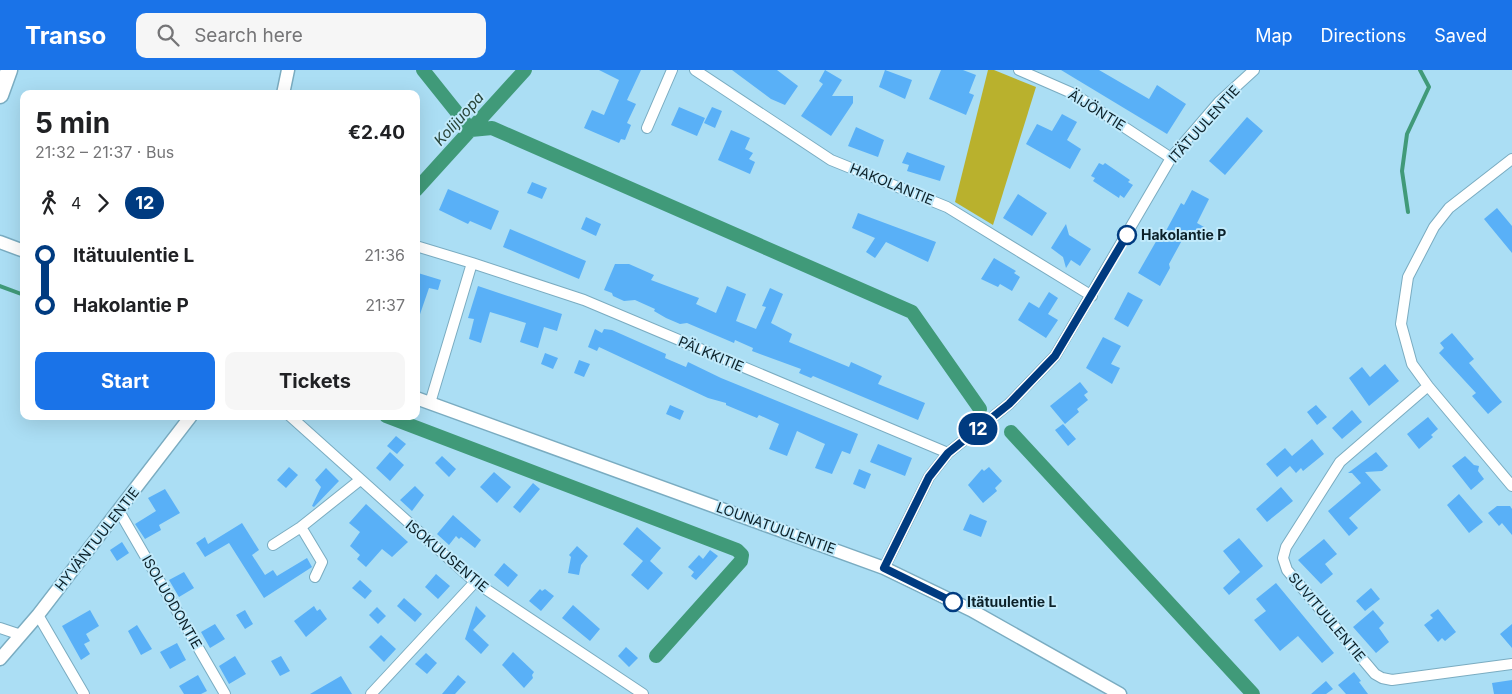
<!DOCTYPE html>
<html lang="en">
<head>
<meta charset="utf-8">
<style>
  body { margin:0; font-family:Inter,sans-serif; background:#f6f6f6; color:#202124; height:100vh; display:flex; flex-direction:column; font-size:19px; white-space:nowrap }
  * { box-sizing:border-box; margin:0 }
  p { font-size:16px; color:#757577 }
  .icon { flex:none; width:28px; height:28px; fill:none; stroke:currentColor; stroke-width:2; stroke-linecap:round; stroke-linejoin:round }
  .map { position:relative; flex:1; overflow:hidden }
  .panel { position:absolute; left:20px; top:20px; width:400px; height:330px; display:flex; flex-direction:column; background:#fff; border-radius:10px; box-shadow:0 5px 20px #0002 }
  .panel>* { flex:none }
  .badge { padding:0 10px; border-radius:16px; font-size:18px; line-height:32px }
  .map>.badge { position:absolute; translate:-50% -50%; box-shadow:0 0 0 2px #fff }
  .legs { display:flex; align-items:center; gap:8px; height:55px; padding:0 15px; font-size:16px }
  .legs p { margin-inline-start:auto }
  .headline { display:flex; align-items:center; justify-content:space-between; height:85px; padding:0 15px }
  h1 { font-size:28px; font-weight:700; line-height:38px }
  .cta { display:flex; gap:10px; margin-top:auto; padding:10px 15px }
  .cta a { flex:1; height:58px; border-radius:10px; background:#1a73e8; color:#fff; font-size:20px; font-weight:700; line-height:58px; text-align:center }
  .cta a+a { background:#f6f6f6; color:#202124 }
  ul { padding:0 15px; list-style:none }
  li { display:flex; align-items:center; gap:18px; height:50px; font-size:19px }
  li i { display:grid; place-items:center; width:8px; height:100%; margin:0 6px; background:currentColor }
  li i::after { content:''; width:12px; height:12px; margin:-6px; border:4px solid; border-radius:50%; background:#fff }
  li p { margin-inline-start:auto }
  li:first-child i { background:linear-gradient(#0000 50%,currentColor 0) }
  li:last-child i { background:linear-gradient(currentColor 50%,#0000 0) }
  header { display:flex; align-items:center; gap:30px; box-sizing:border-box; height:70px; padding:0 25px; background:#1a73e8; color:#fff }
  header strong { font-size:24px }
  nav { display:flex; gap:28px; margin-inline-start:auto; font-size:18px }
  .search { width:350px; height:45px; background:#f6f6f6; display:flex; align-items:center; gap:12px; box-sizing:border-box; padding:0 18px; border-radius:10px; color:#757577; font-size:19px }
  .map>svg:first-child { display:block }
  .green { fill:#b9b12d }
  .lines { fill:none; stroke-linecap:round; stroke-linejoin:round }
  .stream { stroke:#409a79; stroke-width:4 }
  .canal { stroke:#409a79; stroke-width:14 }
  .building { fill:#59b0f7 }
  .minor-casing { stroke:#7aacc1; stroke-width:12 }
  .tertiary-casing { stroke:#7aacc1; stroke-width:15 }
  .primary-casing { stroke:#7aacc1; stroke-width:19 }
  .minor { stroke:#fff; stroke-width:10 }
  .tertiary { stroke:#fff; stroke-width:12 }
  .primary { stroke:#fff; stroke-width:16 }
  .line-1-casing { stroke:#fff; stroke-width:11 }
  .line-1 { stroke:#003b80; stroke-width:8 }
  .stop-1-dot { fill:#fff; stroke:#003b80; stroke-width:2.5 }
  .labels { text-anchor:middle; stroke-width:4; stroke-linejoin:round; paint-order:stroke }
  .street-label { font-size:14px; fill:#0c2129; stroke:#c1eafb }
  .stop-label { font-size:14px; font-weight:bold; fill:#0c2129; stroke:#c1eafb; text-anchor:start }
  .water-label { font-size:15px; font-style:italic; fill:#284438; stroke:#c1eafb }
</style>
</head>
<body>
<header>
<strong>Transo</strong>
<div class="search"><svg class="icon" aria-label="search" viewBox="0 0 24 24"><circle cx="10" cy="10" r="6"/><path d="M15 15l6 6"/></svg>Search here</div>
<nav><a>Map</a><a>Directions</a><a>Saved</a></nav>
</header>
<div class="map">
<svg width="1512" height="624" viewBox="0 0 1512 624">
  <rect width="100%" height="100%" fill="#abdef4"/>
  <path class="green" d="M 988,0 L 994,0 L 1036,17 L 993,155 L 955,132 Z"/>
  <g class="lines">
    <path class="stream" d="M 1408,142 L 1402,101 L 1407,64 L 1429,17 L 1420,0
      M 0,216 L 24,225"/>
    <path class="canal" d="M 423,0 L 471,60 L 492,58 L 912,242 L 980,339
      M 416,120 L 525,0
      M 386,346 L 737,480 L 742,485 L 741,491 L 656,586
      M 1011,362 L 1253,624"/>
  </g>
  <path class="building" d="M 599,0 L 641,0 L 627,30 L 636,34 L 627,53 L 631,55 L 625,70 L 621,69 L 619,73 L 584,58 L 592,40 L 604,45 L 619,10 Z
    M 732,0 L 777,0 L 798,16 L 785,35 L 771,29 Z
    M 825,0 L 842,10 L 832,26 L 853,26 L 853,33 L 831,66 L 801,46 L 823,14 L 819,11 Z
    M 885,0 L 912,10 L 905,29 L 879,17 Z
    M 941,0 L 963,0 L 976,5 L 969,23 L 974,25 L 966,45 L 929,29 Z
    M 1061,0 L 1099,0 L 1149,29 L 1157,15 L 1186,34 L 1167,64 Z
    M 679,37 L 705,48 L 697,66 L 671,55 Z
    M 712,37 L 722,41 L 715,58 L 704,53 Z
    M 1062,44 L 1077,52 L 1067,70 L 1081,79 L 1070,99 L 1026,74 L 1037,54 L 1052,61 Z
    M 1247,47 L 1263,61 L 1225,105 L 1209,91 Z
    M 856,57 L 884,70 L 878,87 L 848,76 Z
    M 731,60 L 750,68 L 745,79 L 753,83 L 749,89 L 755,92 L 750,104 L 718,90 Z
    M 907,82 L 945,96 L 940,111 L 907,101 L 909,95 L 902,93 Z
    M 1099,93 L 1103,95 L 1105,93 L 1130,110 L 1128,112 L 1133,115 L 1124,128 L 1120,125 L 1119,128 L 1093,111 L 1095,108 L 1091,106 Z
    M 532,112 L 547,118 L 542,129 L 527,123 Z
    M 448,119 L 499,141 L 491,160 L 470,151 L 468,154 L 439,140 Z
    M 1192,120 L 1209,129 L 1197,153 L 1204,157 L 1198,169 L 1186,163 L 1169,194 L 1170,198 L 1160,216 L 1138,203 L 1158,168 L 1161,170 L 1181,133 L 1184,135 Z
    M 1018,124 L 1047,143 L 1032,166 L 1003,148 Z
    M 1497,138 L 1512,156 L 1512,183 L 1484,149 Z
    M 858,143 L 936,172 L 928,192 L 886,172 L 875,188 L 866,182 L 875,168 L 852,158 Z
    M 586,147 L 601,154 L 596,166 L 581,159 Z
    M 1066,154 L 1069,165 L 1091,179 L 1080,196 L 1071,190 L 1066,198 L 1063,187 L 1051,178 Z
    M 510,159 L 586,191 L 579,209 L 503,177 Z
    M 994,188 L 1016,201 L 1014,203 L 1020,207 L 1012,221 L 1000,214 L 998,217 L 981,209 Z
    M 615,194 L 629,194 L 654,205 L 651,210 L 699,228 L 696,234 L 716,243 L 727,216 L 746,224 L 736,251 L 756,259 L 766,237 L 762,236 L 770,218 L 783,224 L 771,253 L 792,264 L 789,272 L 849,297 L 851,292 L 882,306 L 878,314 L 925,333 L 918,350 L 813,306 L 811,308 L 799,303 L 801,299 L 752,281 L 753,278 L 735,270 L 734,273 L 687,253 L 680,254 L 666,248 L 654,241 L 655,239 L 635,230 L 624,231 L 613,226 L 612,223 L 604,220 Z
    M 418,203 L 441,210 L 438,220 L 429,218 L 418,250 L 416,250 Z
    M 478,216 L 562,244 L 557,261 L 544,257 L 538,278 L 520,272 L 526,253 L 490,242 L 481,273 L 469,269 L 474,249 L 468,248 Z
    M 1049,222 L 1058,228 L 1048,244 L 1058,250 L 1046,268 L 1018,250 L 1029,232 L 1039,238 Z
    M 1128,222 L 1143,230 L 1128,257 L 1114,249 Z
    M 595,259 L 602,263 L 604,259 L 612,260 L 666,284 L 665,288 L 686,297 L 688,292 L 721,308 L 858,364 L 850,384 L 842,381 L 832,404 L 815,398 L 825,374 L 797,361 L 787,386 L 769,379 L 779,354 L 759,345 L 757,348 L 726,335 L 726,333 L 708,328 L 599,277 L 597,281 L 588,277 Z
    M 1452,263 L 1474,289 L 1469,293 L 1502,332 L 1488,344 L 1472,326 L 1476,323 L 1439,283 L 1444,278 L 1440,273 Z
    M 1103,267 L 1121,276 L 1111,294 L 1120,298 L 1112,314 L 1086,298 Z
    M 545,283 L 558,288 L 553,299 L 541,294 Z
    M 579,290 L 590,294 L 584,307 L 574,303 Z
    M 1385,294 L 1399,311 L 1369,336 L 1349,308 L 1362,297 L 1370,307 Z
    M 1080,312 L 1088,322 L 1084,325 L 1088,330 L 1077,339 L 1079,342 L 1065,354 L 1050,336 Z
    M 670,335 L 684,341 L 680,350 L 666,344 Z
    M 1316,335 L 1327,347 L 1317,355 L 1307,342 Z
    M 1352,340 L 1362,352 L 1342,369 L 1332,358 Z
    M 1428,347 L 1438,359 L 1431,365 L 1433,367 L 1419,379 L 1407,364 Z
    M 1063,354 L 1076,369 L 1068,376 L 1055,360 Z
    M 396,366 L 406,374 L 397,384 L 387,376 Z
    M 1312,369 L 1324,384 L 1303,401 L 1301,398 L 1296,403 L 1290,396 L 1277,407 L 1266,394 L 1285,378 L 1292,386 Z
    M 878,374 L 912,388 L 905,406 L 870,392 Z
    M 390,382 L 404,395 L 390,411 L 376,398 Z
    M 1376,382 L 1388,396 L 1382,401 L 1365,402 L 1381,420 L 1349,448 L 1358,458 L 1349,466 L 1328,441 L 1361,413 L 1352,403 L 1348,403 Z
    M 442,386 L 456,399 L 449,407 L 435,393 Z
    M 1465,386 L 1474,395 L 1479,396 L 1478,401 L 1484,409 L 1471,420 L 1452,396 Z
    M 289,397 L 298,405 L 286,418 L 277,410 Z
    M 989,397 L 1002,411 L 995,418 L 997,421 L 983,433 L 968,415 L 982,399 L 984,401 Z
    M 326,398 L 339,411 L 314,437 L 312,436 L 321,417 L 315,410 Z
    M 859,399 L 871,404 L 865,419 L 853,414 Z
    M 494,402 L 511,417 L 497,433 L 480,417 Z
    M 533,413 L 540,419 L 520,443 L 513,437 Z
    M 415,416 L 424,425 L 412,441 L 400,430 Z
    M 1281,417 L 1293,431 L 1267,452 L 1256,439 Z
    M 165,419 L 180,443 L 159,455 L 161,460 L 145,469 L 135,454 L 156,441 L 148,428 Z
    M 1459,424 L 1483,452 L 1469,463 L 1447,435 Z
    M 366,434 L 408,472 L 392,487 L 382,479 L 366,497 L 357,489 L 360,485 L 350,476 L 360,462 L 349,453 Z
    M 1497,436 L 1510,436 L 1512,439 L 1512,465 L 1502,453 L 1499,456 L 1488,443 Z
    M 970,444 L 987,451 L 981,467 L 963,460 Z
    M 453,445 L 481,470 L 475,478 L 461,467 L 459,469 L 456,466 L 449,475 L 437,464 Z
    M 242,453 L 259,480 L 252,485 L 265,505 L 273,500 L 277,506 L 307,488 L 312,497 L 264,528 L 229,473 L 205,487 L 196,473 L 205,467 L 208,474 Z
    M 637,457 L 661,478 L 650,491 L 663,503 L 648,520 L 631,505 L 643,491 L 623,474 Z
    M 1239,468 L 1263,496 L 1229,525 L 1223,518 L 1240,502 L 1223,481 Z
    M 1324,469 L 1337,484 L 1325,494 L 1333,504 L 1321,514 L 1298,490 Z
    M 122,472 L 129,483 L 117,491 L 110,480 Z
    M 577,476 L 588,486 L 581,495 L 579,505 L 568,503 L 571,487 L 569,485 Z
    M 710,480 L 718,486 L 696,510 L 691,506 L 694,502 L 688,497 L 699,485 L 703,489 Z
    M 504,493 L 518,505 L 508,517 L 494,505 Z
    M 184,502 L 194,518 L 179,527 L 169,510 Z
    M 436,504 L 450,516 L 438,529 L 425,517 Z
    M 360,510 L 372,521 L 365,529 L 352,518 Z
    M 1276,513 L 1334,583 L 1322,593 L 1298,566 L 1280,581 L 1254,550 L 1266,541 L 1256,529 Z
    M 1371,518 L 1380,529 L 1365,541 L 1356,531 Z
    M 540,519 L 542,521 L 545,519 L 554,526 L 541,541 L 529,531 Z
    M 404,528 L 422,544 L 415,552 L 397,536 Z
    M 573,535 L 600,559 L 590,571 L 562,548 Z
    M 314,536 L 317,541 L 320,539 L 327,549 L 306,567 L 294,551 Z
    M 476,536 L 486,546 L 473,560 L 489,575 L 481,584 L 465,569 Z
    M 377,537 L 386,546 L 378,554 L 369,545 Z
    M 1438,539 L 1456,562 L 1445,571 L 1442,568 L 1438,572 L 1424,555 L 1433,548 L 1430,545 Z
    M 90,540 L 99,556 L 86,564 L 90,571 L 84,574 L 90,584 L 81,590 L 62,556 Z
    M 245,540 L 253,554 L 245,559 L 236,545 Z
    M 1373,540 L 1384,553 L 1379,558 L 1389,572 L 1376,583 L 1353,557 Z
    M 215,554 L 225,569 L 210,578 L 201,562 Z
    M 1512,554 L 1512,578 L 1500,564 Z
    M 137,555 L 152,579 L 141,585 L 128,561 Z
    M 381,565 L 396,579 L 384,592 L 369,577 Z
    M 177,573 L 186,590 L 170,599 L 160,582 Z
    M 626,577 L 638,588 L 629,597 L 618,586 Z
    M 513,582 L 534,602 L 532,605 L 533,608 L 524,618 L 502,595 Z
    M 426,583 L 437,593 L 427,604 L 415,594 Z
    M 235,586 L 246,604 L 229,614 L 219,596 Z
    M 281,586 L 290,601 L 280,606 L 271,591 Z
    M 1354,602 L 1361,611 L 1359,612 L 1368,624 L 1346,624 L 1338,615 Z
    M 198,605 L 207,621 L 201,624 L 184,624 L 179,616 Z
    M 458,605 L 466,612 L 455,624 L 442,624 Z
    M 341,606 L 352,624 L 310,624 Z
    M 1512,610 L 1512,624 L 1494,624 L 1492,613 Z
    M 1326,611 L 1333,619 L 1326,624 L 1311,624 Z"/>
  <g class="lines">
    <defs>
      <path id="minor" d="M 695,0 L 831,90 L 947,137 L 1092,226
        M 1019,0 L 1074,24 L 1171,88
        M 647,58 L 672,0
        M 1512,89 L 1449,138 L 1434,157 L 1408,207 L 1401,254 L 1412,294 L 1428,316 L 1512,416
        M 416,176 L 472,193
        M 1428,316 L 1340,392 L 1286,477 L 1283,488 L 1287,500 L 1375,604 L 1382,608 L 1392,610 L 1512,594
        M 430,333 L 472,193 L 584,230 L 948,383
        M 290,346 L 475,512 L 643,624
        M 119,441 L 225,624
        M 301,457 L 322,492 L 315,507
        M 273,475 L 301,457 L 360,410
        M 884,498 L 929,407 L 948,383 L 1009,334 L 1055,286 L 1171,88 L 1219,32 L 1254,0
        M 38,545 L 84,624
        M 0,558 L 21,565
        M 371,624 L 475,512"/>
      <path id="tertiary" d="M 283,24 L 288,0
        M 0,172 L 24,181
        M 416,328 L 884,498 L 971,540 L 1120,624
        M 0,589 L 38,545 L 191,346"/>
      <path id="primary" d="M 0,25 L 9,0"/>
    </defs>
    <use href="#minor" class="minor-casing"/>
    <use href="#tertiary" class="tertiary-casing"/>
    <use href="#primary" class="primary-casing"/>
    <use href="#minor" class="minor"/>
    <use href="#tertiary" class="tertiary"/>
    <use href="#primary" class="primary"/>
  </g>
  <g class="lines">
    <defs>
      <path id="line-1" d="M 953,532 L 884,498 L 929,407 L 948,383 L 1009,334 L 1055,286 L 1127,165"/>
    </defs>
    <use href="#line-1" class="line-1-casing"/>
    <use href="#line-1" class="line-1"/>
  </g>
  <g class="stop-1-dot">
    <circle cx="1127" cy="165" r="9"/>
    <circle cx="953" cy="532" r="9"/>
  </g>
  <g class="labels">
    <g class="street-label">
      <text transform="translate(1097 40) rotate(32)" y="5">ÄIJÖNTIE</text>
      <text transform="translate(1204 54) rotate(-48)" y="5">ITÄTUULENTIE</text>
      <text transform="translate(892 114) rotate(22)" y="5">HAKOLANTIE</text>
      <text transform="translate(711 284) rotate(23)" y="5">PÄLKKITIE</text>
      <text transform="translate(776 458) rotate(20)" y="5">LOUNATUULENTIE</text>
      <text transform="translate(97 469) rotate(-52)" y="5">HYVÄNTUULENTIE</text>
      <text transform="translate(447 486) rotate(40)" y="5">ISOKUUSENTIE</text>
      <text transform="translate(172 532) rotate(60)" y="5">ISOLUODONTIE</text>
      <text transform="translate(1327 547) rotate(50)" y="5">SUVITUULENTIE</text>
    </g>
    <g class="stop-label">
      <text x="1141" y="170">Hakolantie P</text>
      <text x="967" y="537">Itätuulentie L</text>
    </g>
    <g class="water-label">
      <text transform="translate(459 49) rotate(-48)" y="5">Kolijuopa</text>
    </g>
  </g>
</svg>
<b class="badge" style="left:978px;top:359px;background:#003b80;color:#fff">12</b>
<section class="panel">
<div class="headline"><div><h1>5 min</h1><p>21:32 – 21:37 · Bus</p></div><b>€2.40</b></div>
<div class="legs"><svg class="icon" aria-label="walk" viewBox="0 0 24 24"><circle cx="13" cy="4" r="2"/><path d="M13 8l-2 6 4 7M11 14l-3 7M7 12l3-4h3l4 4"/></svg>4<svg class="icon" aria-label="forward" viewBox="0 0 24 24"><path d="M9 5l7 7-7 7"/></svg><b class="badge" style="background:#003b80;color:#fff">12</b></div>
<ul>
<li><i style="color:#003b80"></i><b>Itätuulentie L</b><p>21:36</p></li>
<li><i style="color:#003b80"></i><b>Hakolantie P</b><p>21:37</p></li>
</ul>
<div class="cta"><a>Start</a><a>Tickets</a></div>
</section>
</div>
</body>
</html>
